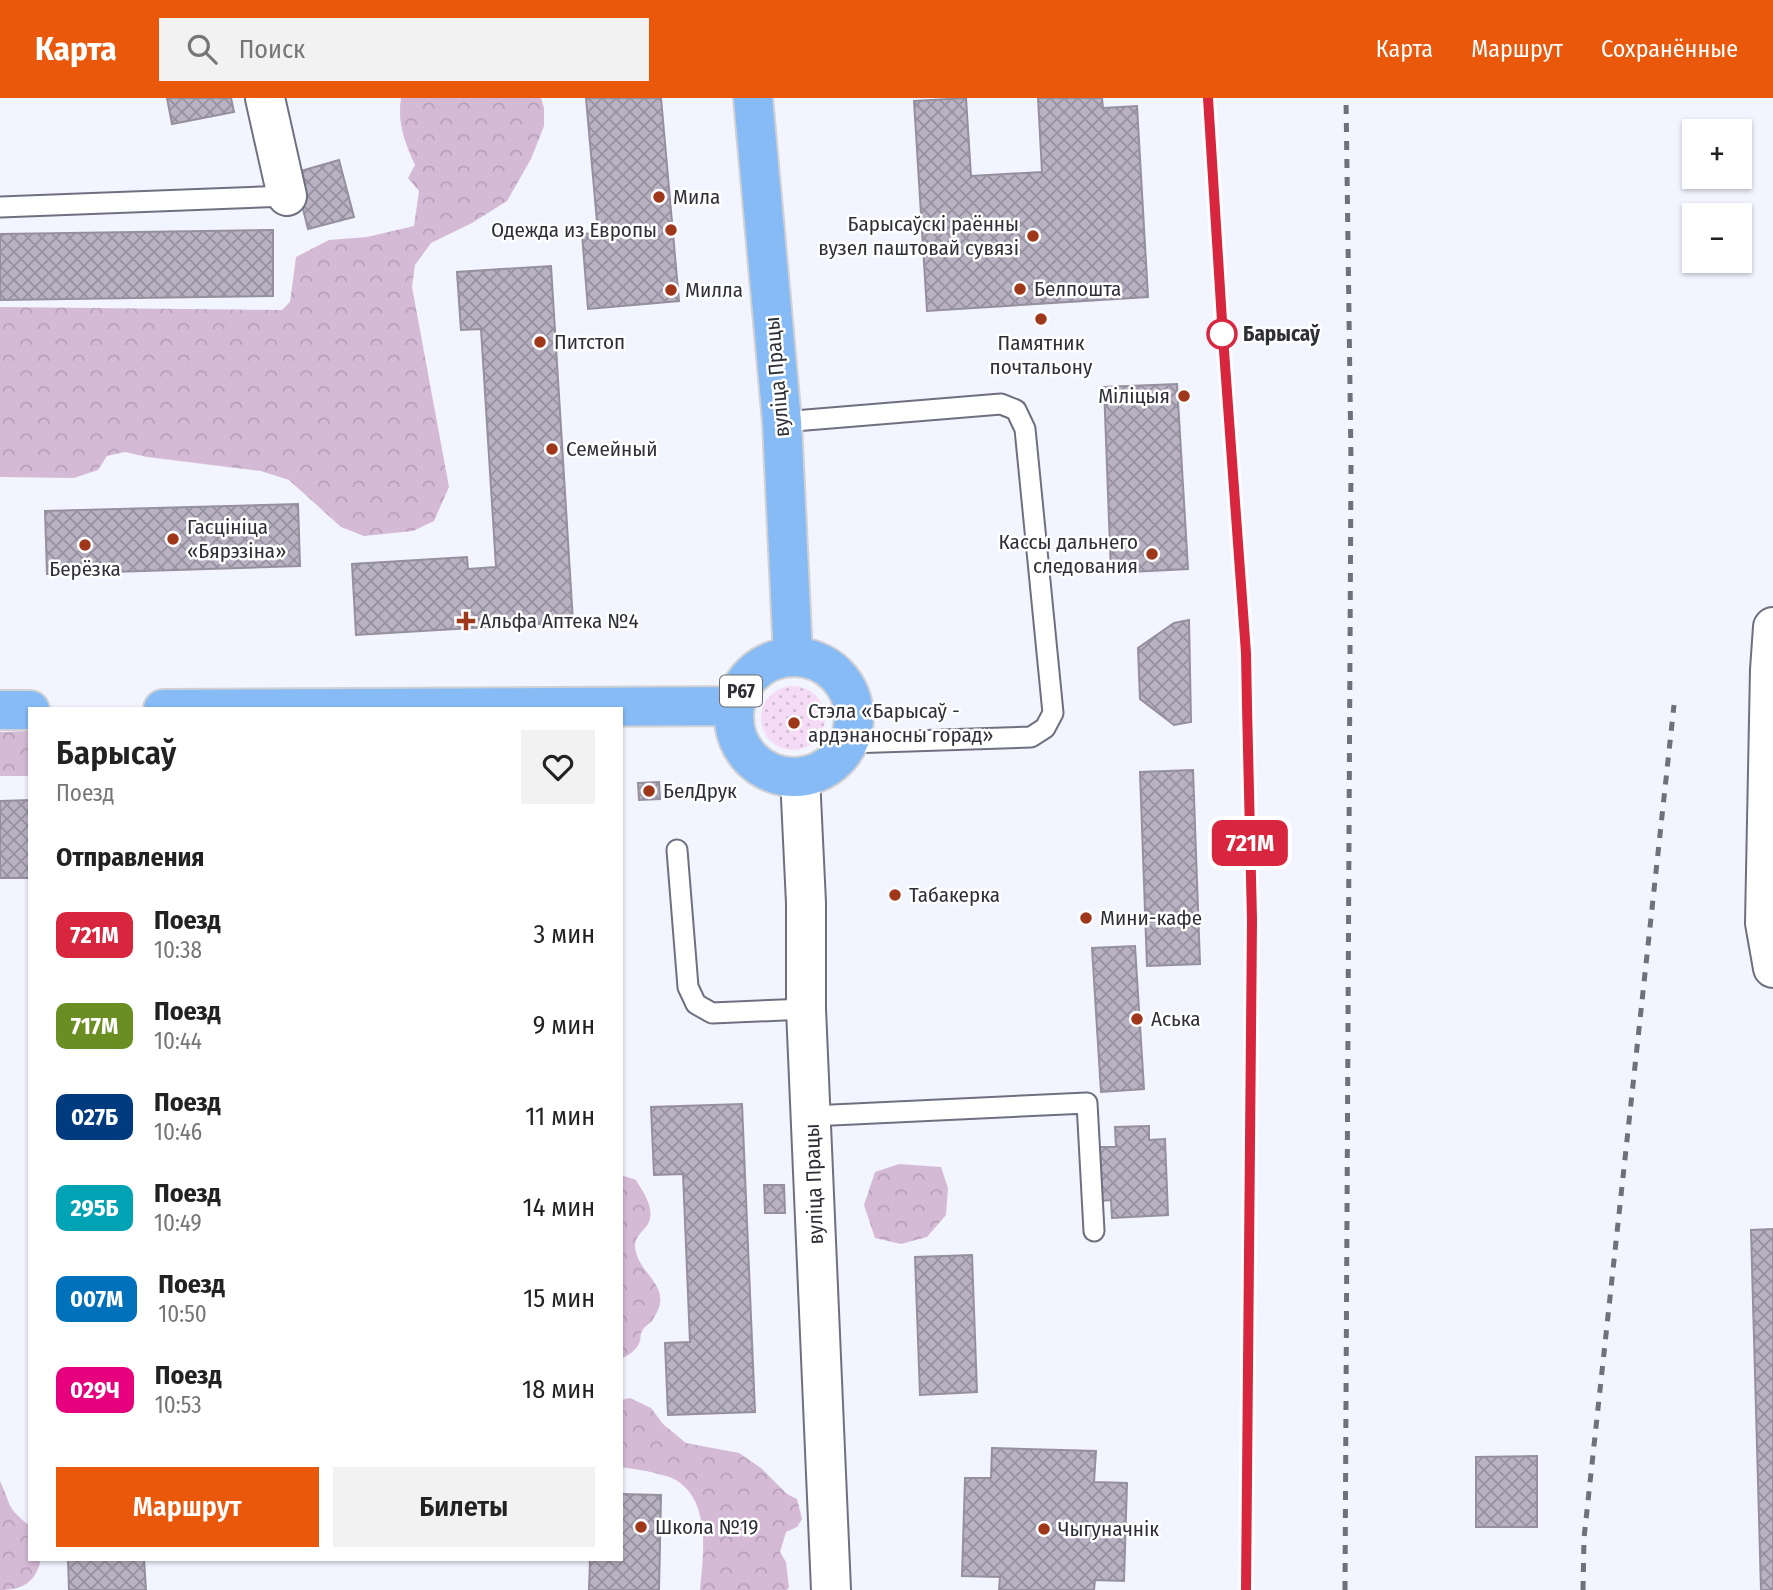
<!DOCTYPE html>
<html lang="ru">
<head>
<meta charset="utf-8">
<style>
  body { margin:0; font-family:"Fira Sans Condensed",sans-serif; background:#f2f2f2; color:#222; height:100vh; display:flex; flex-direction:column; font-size:26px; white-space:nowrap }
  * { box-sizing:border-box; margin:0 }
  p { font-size:23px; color:#767676 }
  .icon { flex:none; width:38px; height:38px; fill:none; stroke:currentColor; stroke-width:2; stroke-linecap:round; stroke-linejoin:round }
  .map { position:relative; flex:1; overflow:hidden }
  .sheet { position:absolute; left:28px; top:609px; width:595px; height:854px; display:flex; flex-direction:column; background:#fff; border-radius:0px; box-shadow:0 2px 5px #0004 }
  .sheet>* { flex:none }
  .badge { padding:0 14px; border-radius:10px; font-size:24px; line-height:46px }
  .fabs { position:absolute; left:1682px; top:21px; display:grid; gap:14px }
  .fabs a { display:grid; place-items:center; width:70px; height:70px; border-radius:0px; background:#fff; box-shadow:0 2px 5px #0004; font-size:35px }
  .map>.badge { position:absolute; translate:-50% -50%; box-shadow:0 0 0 4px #fff }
  h2 { padding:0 28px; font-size:26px; line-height:63px }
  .round { display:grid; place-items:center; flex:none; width:74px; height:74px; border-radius:0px; background:#f2f2f2 }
  .summary { display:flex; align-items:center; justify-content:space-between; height:119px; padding:0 28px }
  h1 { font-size:33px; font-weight:600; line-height:52px }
  .primary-button { display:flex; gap:14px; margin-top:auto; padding:14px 28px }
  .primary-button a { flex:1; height:80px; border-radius:0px; background:#ea580c; color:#fff; font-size:28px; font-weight:600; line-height:80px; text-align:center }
  .primary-button a+a { background:#f2f2f2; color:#222 }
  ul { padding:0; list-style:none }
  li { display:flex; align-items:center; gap:21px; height:91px; padding:0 28px }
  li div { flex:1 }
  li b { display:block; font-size:26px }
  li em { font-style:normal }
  li .badge { min-width:77px; font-weight:700; text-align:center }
  header { display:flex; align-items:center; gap:42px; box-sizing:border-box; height:98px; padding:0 35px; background:#ea580c; color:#fff }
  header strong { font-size:33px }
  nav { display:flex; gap:38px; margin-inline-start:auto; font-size:24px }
  .search { width:490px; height:63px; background:#f2f2f2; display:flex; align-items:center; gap:18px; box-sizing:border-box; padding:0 24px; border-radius:0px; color:#767676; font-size:26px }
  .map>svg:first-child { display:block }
  .grass { fill:url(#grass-dots) }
  .forest { fill:url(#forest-crowns) }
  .building { fill:url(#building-cross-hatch); stroke:#958f9f; stroke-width:2 }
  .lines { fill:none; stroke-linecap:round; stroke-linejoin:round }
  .lane-casing { stroke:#6e7080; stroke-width:23 }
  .street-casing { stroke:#6e7080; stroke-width:42 }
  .secondary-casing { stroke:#6e7080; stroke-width:42 }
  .primary-casing { stroke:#d1d1d3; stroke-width:42 }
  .lane { stroke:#fff; stroke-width:19 }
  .street { stroke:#fff; stroke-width:38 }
  .secondary { stroke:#fff; stroke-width:38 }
  .primary { stroke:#87bbf5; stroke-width:38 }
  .rail { stroke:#6f7078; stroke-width:5; stroke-dasharray:9 9; stroke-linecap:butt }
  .line-casing { stroke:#fff; stroke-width:16 }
  .line { stroke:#d7263d; stroke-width:10 }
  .poi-dot { fill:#9f371b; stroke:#fff; stroke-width:2.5 }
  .stop-dot { fill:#fff; stroke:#d7263d; stroke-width:3.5 }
  .labels { text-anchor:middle; stroke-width:5; stroke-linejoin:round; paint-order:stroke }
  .shield { fill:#fff; stroke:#6d6e73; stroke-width:2 }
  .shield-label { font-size:19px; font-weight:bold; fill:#2f3037 }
  .poi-label { font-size:21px; fill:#2f3037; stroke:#fff; text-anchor:start }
  .stop-label { font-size:21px; font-weight:bold; fill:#2f3037; stroke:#fff; text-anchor:start }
  .street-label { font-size:21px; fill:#2f3037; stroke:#fff }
</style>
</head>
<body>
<header>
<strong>Карта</strong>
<div class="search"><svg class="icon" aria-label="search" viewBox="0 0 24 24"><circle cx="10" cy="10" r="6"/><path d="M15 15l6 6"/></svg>Поиск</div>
<nav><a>Карта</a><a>Маршрут</a><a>Сохранённые</a></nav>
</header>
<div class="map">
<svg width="1773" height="1492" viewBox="0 0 1773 1492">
  <defs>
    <pattern id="grass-dots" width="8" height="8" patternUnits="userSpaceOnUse" patternTransform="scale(1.75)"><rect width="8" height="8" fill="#f5dbf6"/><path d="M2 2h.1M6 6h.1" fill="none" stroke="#d2bcd4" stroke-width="1.8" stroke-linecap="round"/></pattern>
    <pattern id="forest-crowns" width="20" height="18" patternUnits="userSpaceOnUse" patternTransform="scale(1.75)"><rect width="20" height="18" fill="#d5bad6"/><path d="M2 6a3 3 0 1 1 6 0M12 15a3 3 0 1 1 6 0" fill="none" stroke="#b7a0b8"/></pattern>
    <pattern id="building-cross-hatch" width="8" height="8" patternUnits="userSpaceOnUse" patternTransform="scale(1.75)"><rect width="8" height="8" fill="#b8b2c3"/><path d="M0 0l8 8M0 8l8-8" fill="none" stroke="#96919f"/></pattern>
  </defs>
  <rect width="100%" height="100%" fill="#f2f4ff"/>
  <path class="grass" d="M761 620a32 32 0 1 1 64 0a32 32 0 1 1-64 0Z"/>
  <path class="forest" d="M 401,0 L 541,0 L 544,10 L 544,28 L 531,61 L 507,103 L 472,125 L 431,145 L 415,167 L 412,189 L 449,389 L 434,423 L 413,433 L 364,438 L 341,429 L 289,382 L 261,373 L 147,359 L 125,354 L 107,358 L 98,372 L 74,380 L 0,379 L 0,209 L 282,212 L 290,204 L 296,159 L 329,142 L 367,139 L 414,128 L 419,93 L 408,80 L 415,67 C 405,45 397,25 401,0 Z
    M 30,633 L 30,678 L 0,678 L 0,634 Z
    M 899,1066 L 941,1069 L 948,1090 L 946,1117 L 927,1139 L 901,1146 L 875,1140 L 864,1107 L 875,1074 Z
    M 621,1077 L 636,1082 C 643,1094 656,1111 648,1126 C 643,1134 634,1139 635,1149 C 638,1178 676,1188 653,1221 C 651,1226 644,1228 642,1233 C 640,1236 641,1240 640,1243 C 637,1252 629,1257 621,1261 Z
    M 630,1300 L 651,1310 L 663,1326 L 686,1345 L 739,1355 L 761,1370 L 787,1396 L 797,1401 L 802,1421 L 797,1429 L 786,1434 L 780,1454 L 786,1464 L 789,1489 L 787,1492 L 700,1492 C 703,1458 711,1407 679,1384 C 669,1376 635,1371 621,1369 L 621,1302 Z
    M 0,1383 C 12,1409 6,1409 30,1428 L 30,1461 L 41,1461 C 36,1484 23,1492 0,1492 Z"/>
  <path class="building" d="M 167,0 L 231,0 L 234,14 L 172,26 Z
    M 586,0 L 661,0 L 679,203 L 588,211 L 582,136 L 598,135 Z
    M 966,0 L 971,78 L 1042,74 L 1038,0 L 1102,0 L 1103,10 L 1137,8 L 1148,199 L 927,213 L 914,3 Z
    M 339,62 L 354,119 L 308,131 L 294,75 Z
    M 273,132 L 273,198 L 0,202 L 0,136 Z
    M 551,168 L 573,524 L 356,537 L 352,466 L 467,459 L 468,471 L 496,469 L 481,231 L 461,232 L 457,174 Z
    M 1177,286 L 1188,471 L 1111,475 L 1104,289 Z
    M 298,406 L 300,468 L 47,476 L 45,413 Z
    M 1189,522 L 1191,624 L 1174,627 L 1140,601 L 1138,550 L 1174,525 Z
    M 1193,672 L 1200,866 L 1147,868 L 1140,674 Z
    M 659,684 L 660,701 L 639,702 L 638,685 Z
    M 30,702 L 30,780 L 0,780 L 0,703 Z
    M 1135,848 L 1144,991 L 1101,994 L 1092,850 Z
    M 742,1006 L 755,1314 L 668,1317 L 665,1245 L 690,1244 L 683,1076 L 654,1077 L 651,1009 Z
    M 1149,1028 L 1149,1042 L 1165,1041 L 1168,1117 L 1112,1120 L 1111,1102 L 1102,1103 L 1100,1049 L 1116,1049 L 1115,1029 Z
    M 764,1087 L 784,1087 L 785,1115 L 765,1115 Z
    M 1773,1131 L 1773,1492 L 1761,1492 L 1751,1132 Z
    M 972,1157 L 977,1294 L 920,1297 L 915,1159 Z
    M 992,1350 L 1096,1353 L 1094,1384 L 1127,1385 L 1124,1483 L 1095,1482 L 1094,1492 L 999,1492 L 1000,1479 L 962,1478 L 965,1380 L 991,1380 Z
    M 1537,1358 L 1537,1429 L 1476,1429 L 1476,1359 Z
    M 621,1396 L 661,1397 L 659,1492 L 589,1492 L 590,1461 L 621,1461 Z
    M 68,1461 L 144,1461 L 146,1492 L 69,1492 Z"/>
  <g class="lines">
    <defs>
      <path id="lane" d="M 0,109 L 287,98
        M 782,324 L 1001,306 L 1016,312 L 1025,331 L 1053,615 L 1045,630 L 1031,639 L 849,645
        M 677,752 L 688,889 L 696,906 L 712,915 L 806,911
        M 811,1018 L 1087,1005 L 1094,1133"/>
      <path id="street" d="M 265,0 L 287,98
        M 1773,529 L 1770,572 L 1765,825 L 1773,870"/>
      <path id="secondary" d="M 800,679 L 806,805 L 806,911 L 831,1492"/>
      <path id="primary" d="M 753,0 L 782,324 L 793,558
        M734 619a60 60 0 1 1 120 0a60 60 0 1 1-120 0Z
        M 163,611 L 735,608
        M 0,612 L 30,612"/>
    </defs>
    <use href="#lane" class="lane-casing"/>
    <use href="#street" class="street-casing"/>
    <use href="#secondary" class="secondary-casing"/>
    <use href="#primary" class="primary-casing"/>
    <use href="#lane" class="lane"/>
    <use href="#street" class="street"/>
    <use href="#secondary" class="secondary"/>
    <use href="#primary" class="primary"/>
    <path class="rail" d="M 1208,0 L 1222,238 L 1246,555 L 1252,822 L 1246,1492
      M 1345,1492 L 1351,363 L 1346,0
      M 1583,1492 L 1584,1440 L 1674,607"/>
  </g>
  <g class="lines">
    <defs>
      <path id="line" d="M 1208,0 L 1223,239 L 1246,555 L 1247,608 L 1252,822 L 1246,1492"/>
    </defs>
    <use href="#line" class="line-casing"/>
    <use href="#line" class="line"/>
  </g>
  <g class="poi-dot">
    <circle cx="659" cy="99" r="7"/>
    <circle cx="671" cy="132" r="7"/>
    <circle cx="1033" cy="138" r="7"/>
    <circle cx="1020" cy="191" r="7"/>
    <circle cx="671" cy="192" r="7"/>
    <circle cx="1041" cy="221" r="7"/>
    <circle cx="540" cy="244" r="7"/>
    <circle cx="1184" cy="298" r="7"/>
    <circle cx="552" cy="351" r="7"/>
    <circle cx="173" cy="441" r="7"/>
    <circle cx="85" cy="447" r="7"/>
    <circle cx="1152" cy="456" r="7"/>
    <path d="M462.5 512.5h7v7h7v7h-7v7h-7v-7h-7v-7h7z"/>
    <circle cx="794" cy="625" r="7"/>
    <circle cx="649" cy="693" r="7"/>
    <circle cx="895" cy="797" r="7"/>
    <circle cx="1086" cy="820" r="7"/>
    <circle cx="1137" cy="921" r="7"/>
    <circle cx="641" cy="1429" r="7"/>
    <circle cx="1044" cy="1431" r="7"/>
  </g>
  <circle class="stop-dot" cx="1222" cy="236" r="14"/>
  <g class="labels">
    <rect class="shield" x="720" y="577.5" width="42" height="31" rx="5"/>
    <g class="shield-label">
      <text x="741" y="600">Р67</text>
    </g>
    <g class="poi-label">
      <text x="673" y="106">Мила</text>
      <text x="1019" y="133" text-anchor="end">Барысаўскі раённы<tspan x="1019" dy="24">вузел паштовай сувязі</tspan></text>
      <text x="657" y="139" text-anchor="end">Одежда из Европы</text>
      <text x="1034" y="198">Белпошта</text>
      <text x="685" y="199">Милла</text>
      <text x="554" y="251">Питстоп</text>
      <text x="1041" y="252" text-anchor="middle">Памятник<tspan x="1041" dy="24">почтальону</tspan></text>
      <text x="1170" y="305" text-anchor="end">Міліцыя</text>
      <text x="566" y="358">Семейный</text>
      <text x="187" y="436">Гасцініца<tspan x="187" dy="24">«Бярэзіна»</tspan></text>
      <text x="1138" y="451" text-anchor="end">Кассы дальнего<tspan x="1138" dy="24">следования</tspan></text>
      <text x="85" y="478" text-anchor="middle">Берёзка</text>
      <text x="480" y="530">Альфа Аптека №4</text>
      <text x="808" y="620">Стэла «Барысаў -<tspan x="808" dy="24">ардэнаносны горад»</tspan></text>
      <text x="663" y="700">БелДрук</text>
      <text x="909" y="804">Табакерка</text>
      <text x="1100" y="827">Мини-кафе</text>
      <text x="1151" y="928">Аська</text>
      <text x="655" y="1436">Школа №19</text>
      <text x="1058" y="1438">Чыгуначнік</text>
    </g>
    <g class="stop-label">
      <text x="1243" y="243">Барысаў</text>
    </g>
    <g class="street-label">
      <text transform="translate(777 279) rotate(-95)" y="7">вуліца Працы</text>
      <text transform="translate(814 1086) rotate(-92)" y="7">вуліца Працы</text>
    </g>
  </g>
</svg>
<div class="fabs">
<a>+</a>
<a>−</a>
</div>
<b class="badge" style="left:1250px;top:745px;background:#d7263d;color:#fff">721М</b>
<section class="sheet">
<div class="summary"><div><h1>Барысаў</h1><p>Поезд</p></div><a class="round"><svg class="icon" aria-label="heart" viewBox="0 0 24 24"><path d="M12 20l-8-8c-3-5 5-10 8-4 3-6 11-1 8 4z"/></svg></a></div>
<h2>Отправления</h2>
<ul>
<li><span class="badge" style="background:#d7263d;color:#fff">721М</span><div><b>Поезд</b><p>10:38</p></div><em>3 мин</em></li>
<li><span class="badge" style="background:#6b8e23;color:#fff">717М</span><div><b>Поезд</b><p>10:44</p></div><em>9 мин</em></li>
<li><span class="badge" style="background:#003b80;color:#fff">027Б</span><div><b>Поезд</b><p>10:46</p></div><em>11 мин</em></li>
<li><span class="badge" style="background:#00a3b4;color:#fff">295Б</span><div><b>Поезд</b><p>10:49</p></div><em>14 мин</em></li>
<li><span class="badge" style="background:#0072bc;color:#fff">007М</span><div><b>Поезд</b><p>10:50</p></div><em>15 мин</em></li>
<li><span class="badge" style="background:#e6007e;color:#fff">029Ч</span><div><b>Поезд</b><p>10:53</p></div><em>18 мин</em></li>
</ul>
<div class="primary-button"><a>Маршрут</a><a>Билеты</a></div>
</section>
</div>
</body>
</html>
